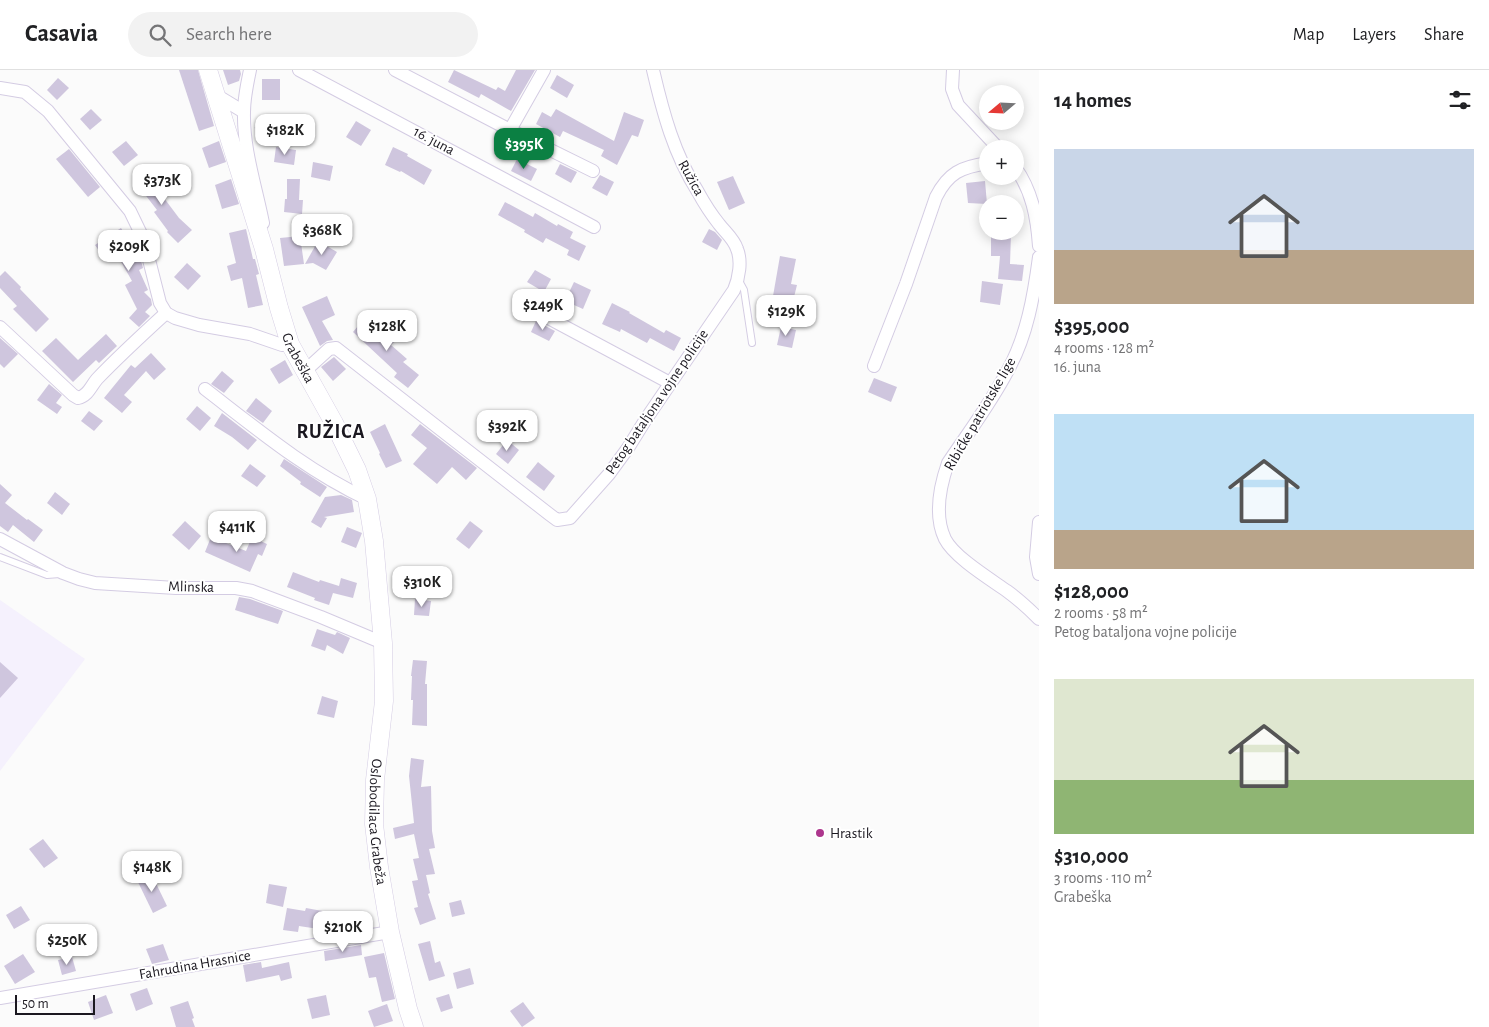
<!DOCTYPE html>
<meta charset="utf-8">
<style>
:root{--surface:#fff;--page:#f2f2f2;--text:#202124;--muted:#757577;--line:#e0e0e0;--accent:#0b8043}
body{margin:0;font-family:"Alegreya Sans",sans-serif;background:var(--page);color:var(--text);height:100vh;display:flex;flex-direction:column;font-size:19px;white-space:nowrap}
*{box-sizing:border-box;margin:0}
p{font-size:16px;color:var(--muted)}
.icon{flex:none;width:28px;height:28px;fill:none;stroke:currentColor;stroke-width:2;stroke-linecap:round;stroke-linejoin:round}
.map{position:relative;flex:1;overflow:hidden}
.panel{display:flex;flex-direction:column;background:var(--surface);width:450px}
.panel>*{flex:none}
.needle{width:32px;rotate:251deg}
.tools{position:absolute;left:979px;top:15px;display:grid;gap:10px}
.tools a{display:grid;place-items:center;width:45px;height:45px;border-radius:50%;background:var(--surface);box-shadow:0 2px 12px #0003;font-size:25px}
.scale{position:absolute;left:15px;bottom:12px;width:80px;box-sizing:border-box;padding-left:5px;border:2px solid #1b1820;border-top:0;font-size:14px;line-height:18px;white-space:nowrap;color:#1b1820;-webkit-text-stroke:4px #fff;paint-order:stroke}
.price{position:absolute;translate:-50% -42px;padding:0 11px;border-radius:10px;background:#fff;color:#222;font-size:16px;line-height:32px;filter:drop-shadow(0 1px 2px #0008)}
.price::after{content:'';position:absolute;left:50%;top:30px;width:15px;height:11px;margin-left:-8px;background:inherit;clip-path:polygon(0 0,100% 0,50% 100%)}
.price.current{background:var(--accent);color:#fff}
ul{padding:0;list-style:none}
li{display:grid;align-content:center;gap:10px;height:265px;padding:0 15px}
li span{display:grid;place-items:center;height:155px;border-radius:0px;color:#555}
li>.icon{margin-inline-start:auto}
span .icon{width:90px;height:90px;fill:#fffc;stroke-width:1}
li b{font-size:21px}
h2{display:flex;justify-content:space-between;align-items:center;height:60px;padding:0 15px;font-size:21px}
header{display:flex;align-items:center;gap:30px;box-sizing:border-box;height:70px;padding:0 25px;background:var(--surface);border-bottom:1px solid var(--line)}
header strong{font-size:24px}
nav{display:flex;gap:28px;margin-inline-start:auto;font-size:18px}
.search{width:350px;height:45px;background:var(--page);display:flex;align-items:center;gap:12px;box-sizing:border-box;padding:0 18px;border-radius:28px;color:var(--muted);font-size:19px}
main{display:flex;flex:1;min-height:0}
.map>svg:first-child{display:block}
.built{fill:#f5f1fd}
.building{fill:#cfc6de}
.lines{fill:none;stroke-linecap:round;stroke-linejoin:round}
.lane-casing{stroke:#d4cce3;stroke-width:8}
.street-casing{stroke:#d4cce3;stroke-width:14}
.secondary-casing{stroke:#d4cce3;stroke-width:19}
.lane{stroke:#fff;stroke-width:6}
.street{stroke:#fff;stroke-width:12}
.secondary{stroke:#fff;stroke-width:18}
.poi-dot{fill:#ad368d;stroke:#fff;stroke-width:2}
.labels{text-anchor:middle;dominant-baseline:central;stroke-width:4;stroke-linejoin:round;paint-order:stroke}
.street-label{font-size:15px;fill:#1b1820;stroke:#fff}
.poi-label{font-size:15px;fill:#1b1820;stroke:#fff;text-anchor:start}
.district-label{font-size:20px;font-weight:bold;letter-spacing:1px;fill:#1b1820;stroke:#fff}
</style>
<header>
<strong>Casavia</strong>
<div class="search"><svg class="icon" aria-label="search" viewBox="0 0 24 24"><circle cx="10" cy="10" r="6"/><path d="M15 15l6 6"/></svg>Search here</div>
<nav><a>Map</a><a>Layers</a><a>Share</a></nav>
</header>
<main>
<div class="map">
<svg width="1039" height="957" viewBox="0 0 1039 957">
<rect width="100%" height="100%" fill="#fbfbfb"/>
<!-- built -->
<polygon class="built" points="0,530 85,589 0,701"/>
<!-- building -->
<g class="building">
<polygon points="179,0 198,0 214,56 199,61"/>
<polygon points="223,0 240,0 241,4 239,11 228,15"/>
<polygon points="454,0 496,20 498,17 505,21 516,0 535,0 511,41 481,24 479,28 448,12"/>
<polygon points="557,5 574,15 567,28 550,18"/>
<polygon points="58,8 69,18 57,30 47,20"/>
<rect x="262" y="9" width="18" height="21"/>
<polygon points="91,39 102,50 90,60 80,49"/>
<polygon points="556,39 614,71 624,42 644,50 638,67 632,65 617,95 601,86 604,80 563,61 560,67 536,54 542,42 551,47"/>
<polygon points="267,44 284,46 283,61 254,58 270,52"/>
<polygon points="356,51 371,60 361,76 346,67"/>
<polygon points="126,71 138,85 124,96 112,82"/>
<polygon points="219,71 226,92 209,98 202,78"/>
<polygon points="276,77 296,80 294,95 274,92"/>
<polygon points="393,77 408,84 407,86 432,100 424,115 401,101 400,102 385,95"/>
<polygon points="69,79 100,117 88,127 56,89"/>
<polygon points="517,89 537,99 531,111 511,101"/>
<polygon points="313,92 333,96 330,111 311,107"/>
<polygon points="560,94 577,102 571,113 555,104"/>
<polygon points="148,98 162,116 158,120 179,148 192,160 178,173 167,162 168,161 154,142 157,140 133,109"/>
<polygon points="600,105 614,112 607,126 592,118"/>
<polygon points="733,106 745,133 729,140 717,112"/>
<polygon points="231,109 239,134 222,139 215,115"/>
<polygon points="287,109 300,109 299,130 303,130 302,144 284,142 285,129 287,129"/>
<polygon points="985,111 987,134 968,133 966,113"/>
<polygon points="505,132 533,147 535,143 557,156 558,154 573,162 570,168 586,176 579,191 567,185 569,180 546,168 543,173 524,162 525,160 498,145"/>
<polygon points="121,158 136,182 138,180 143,198 139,200 148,220 144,222 151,229 152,235 145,242 150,246 139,257 129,248 137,239 125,215 132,211 115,181 104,188 95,175"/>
<polygon points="246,159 253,189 255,189 259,204 256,205 263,235 248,238 242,208 231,211 227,196 236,193 229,163"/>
<polygon points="709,159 715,162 722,170 717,180 702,172"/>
<polygon points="991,164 1011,164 1010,194 1024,195 1022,211 998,209 1000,186 991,186"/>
<polygon points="300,166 304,194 284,196 280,168"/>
<polygon points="318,171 337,182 326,200 313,193 305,194"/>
<polygon points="780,186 796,189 791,214 797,215 794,227 787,226 783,244 767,241 769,225 773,226"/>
<polygon points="187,193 201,206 188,220 174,207"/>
<polygon points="535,200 551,209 544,222 527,212"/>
<polygon points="5,201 21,217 20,219 49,249 36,262 13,239 17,236 0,218 0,206"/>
<polygon points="982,211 1003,214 1000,235 980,232"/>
<polygon points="574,212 591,220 583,239 565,231"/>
<polygon points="327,226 335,245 322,251 333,270 327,271 320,276 302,237"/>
<polygon points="612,233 630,242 629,243 664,263 666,260 681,268 674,281 650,268 647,273 621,259 620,262 602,254"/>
<polygon points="363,250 375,261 378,257 395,271 391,275 407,289 403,292 419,305 408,318 394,307 397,303 353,262"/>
<polygon points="536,251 555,261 549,271 531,262"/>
<polygon points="781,257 796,260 792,278 777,275"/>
<polygon points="106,264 117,276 99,293 96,290 73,312 42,281 56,268 78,290"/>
<polygon points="0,268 18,284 4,298 0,294"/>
<polygon points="151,283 166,299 154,310 146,301 124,325 132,332 122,343 104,328 131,295 135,298"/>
<polygon points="334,287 346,299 333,311 321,297"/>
<polygon points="285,290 293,305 279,314 270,299"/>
<polygon points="222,301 234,311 224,323 211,314"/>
<polygon points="874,308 897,317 891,332 868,322"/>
<polygon points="49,314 62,325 56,333 62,337 57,344 37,330"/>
<polygon points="256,328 272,341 263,353 246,341"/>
<polygon points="197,336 211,348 200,361 186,349"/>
<polygon points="89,341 103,351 94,361 81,351"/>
<polygon points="222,343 257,370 248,380 232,367 214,356"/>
<polygon points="495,343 510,355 502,367 486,355"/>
<polygon points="385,354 402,391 386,398 379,384 380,383 370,362"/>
<polygon points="420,354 477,398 466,410 452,397 437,414 413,394 427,378 411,365"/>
<polygon points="507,370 519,380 508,394 496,384"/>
<polygon points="284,389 327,417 320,427 300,414 301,412 280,396"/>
<polygon points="538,392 555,406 544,421 526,407"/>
<polygon points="250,394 266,406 257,417 241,406"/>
<polygon points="0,414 12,425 5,433 27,450 28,449 43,460 34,472 13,455 8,462 0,456"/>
<polygon points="55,422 70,434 62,445 47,433"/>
<polygon points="341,425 352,430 354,442 324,447 327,448 321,458 311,452 325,427"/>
<polygon points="185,451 201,466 189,480 172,465"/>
<polygon points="470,451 483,461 469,479 456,469"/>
<polygon points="347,457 362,463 356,478 341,472"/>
<polygon points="211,467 246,481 252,467 267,474 262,486 258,484 250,502 205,482"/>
<polygon points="293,502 319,512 320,510 339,516 341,508 357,513 353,528 333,523 329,535 314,530 315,528 287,517"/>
<polygon points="239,527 250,529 283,541 278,554 235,540"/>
<polygon points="415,529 431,531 429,546 414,545"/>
<polygon points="317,559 335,565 337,562 350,568 343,584 327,575 325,581 311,576"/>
<polygon points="413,590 427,591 425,614 427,614 427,656 412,655 413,630 411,630 412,606 411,606"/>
<polygon points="0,592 18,608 0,628"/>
<polygon points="322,626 338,631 334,648 317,644"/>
<polygon points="411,688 424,690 421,717 431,716 432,761 435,778 429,779 435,804 426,805 430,823 428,824 436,849 420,855 414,838 418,837 412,811 418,810 413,789 419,788 414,764 395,769 393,758 414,753 409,706"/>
<polygon points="43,769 58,788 44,798 29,779"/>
<polygon points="151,803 167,836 153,843 137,810"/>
<polygon points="269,814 287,817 283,837 266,833"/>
<polygon points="461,830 465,844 452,847 449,833"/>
<polygon points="21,836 30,850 14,859 6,845"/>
<polygon points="287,838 305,841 306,838 328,842 325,860 299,856 298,862 283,860"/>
<polygon points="430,871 435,893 440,891 445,906 429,911 418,874"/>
<polygon points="163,874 169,890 152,894 146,879"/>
<polygon points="361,875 362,885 325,891 324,881"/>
<polygon points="384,883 395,929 382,932 376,907 369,908 364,887"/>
<polygon points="23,884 35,902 15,914 4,896"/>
<polygon points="72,887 76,901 62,905 58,890"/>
<polygon points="261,892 262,898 289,892 292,908 281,911 279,905 246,912 243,895"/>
<polygon points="470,898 474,914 457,919 453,903"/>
<polygon points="147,918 153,934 136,941 130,924"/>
<polygon points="449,924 453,938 441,942 436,928"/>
<polygon points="106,925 113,943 94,950 88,932"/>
<polygon points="326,925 330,945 312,949 307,929"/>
<polygon points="188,931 194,948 192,949 195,957 176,957 170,937"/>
<polygon points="523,932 535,948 522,957 510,941"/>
<polygon points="387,934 393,951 374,957 368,941"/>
</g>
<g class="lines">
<defs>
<g id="lane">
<polyline points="738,209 744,220 752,273"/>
<polyline points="0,487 47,505 60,504"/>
</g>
<g id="street">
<path d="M250,0C247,14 244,28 244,42C243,79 256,117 263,153"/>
<polyline points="299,0 594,157"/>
<polyline points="395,0 510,60 593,101"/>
<polyline points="953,0 952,19 958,35 999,79"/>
<polyline points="0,18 25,22 48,41 130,141 144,170 160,233 166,243 175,248 199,255 250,264 282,275 290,274"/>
<polyline points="216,25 244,42"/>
<polyline points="510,60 544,0"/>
<path d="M1015,97C1032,121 1037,147 1039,176"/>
<path d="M1039,187C1034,225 1027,266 1008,300C991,333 968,363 948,393C940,416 934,446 945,469C954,487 990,509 1007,521C1018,529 1029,539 1039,549"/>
<polyline points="528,237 670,313"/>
<path d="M0,257L73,325L78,328C88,326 91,316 97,309C119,286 143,264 166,243"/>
<path d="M874,296L906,214L936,127C948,103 961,97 988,93"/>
<path d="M306,300L329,279L336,278L549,444L557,450L570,448L609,404L628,378L646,349L734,220C739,208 742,191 737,179C734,169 725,162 719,154C711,144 704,133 698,122C674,84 663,43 653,0"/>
<path d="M205,319C257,359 307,401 367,429"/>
<polyline points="1039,452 1036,487 1039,504"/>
<polyline points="0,469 63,503 79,509 95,513 176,518 236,518 252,521 321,547 383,573"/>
<polyline points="0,928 390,862"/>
</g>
<g id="secondary">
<path id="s1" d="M208,0L264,179L279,238L290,274L334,353L357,400L367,429L374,471L383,573L384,631L375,710L374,754L379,797L390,862L408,939L414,957"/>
</g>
</defs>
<!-- lane casing -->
<use href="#lane" class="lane-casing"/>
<!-- street casing -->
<use href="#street" class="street-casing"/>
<!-- secondary casing -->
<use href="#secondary" class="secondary-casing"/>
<!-- lane -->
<use href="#lane" class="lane"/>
<!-- street -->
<use href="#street" class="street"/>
<!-- secondary -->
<use href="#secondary" class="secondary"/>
</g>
<!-- markers -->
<circle class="poi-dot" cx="820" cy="763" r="5"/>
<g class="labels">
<!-- street labels -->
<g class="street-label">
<text transform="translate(434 71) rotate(28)">16. juna</text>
<text transform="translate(691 108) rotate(61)">Ružica</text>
<text stroke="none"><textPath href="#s1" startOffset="302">Grabeška</textPath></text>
<text transform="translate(657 332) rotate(-56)">Petog bataljona vojne policije</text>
<text transform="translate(980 344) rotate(-60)">Ribićke patriotske lige</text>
<text transform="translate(191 517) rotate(1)">Mlinska</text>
<text stroke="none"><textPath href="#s1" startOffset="784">Oslobodilaca Grabeža</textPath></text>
<text transform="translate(195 895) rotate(-10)">Fahrudina Hrasnice</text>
</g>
<!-- poi labels -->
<g class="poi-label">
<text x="830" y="763">Hrastik</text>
</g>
<!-- district labels -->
<g class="district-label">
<text x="331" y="362">RUŽICA</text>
</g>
</g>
</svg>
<div class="tools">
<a><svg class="needle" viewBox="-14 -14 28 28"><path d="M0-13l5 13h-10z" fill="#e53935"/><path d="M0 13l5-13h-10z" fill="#757577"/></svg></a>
<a>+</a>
<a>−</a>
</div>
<div class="scale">50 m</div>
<b class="price" style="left:285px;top:86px">$182K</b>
<b class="price current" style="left:524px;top:100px">$395K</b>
<b class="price" style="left:162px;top:136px">$373K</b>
<b class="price" style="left:322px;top:186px">$368K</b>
<b class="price" style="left:129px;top:202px">$209K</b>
<b class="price" style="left:543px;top:261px">$249K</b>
<b class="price" style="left:786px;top:267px">$129K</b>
<b class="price" style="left:387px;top:282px">$128K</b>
<b class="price" style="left:507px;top:382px">$392K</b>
<b class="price" style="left:237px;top:483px">$411K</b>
<b class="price" style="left:422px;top:538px">$310K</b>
<b class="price" style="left:152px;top:823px">$148K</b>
<b class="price" style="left:343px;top:883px">$210K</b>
<b class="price" style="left:67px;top:896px">$250K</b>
</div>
<section class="panel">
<h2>14 homes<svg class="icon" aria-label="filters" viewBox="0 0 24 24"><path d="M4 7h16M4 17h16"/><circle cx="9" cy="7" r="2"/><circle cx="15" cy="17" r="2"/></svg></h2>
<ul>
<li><span style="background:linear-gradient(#c9d6e8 65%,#b9a48a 0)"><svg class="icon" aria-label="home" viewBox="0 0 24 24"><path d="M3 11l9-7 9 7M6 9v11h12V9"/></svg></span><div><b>$395,000</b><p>4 rooms · 128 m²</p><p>16. juna</p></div></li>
<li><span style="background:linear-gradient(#bfe0f5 75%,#b9a48a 0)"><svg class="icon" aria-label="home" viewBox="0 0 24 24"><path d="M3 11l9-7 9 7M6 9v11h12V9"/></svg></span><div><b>$128,000</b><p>2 rooms · 58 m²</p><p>Petog bataljona vojne policije</p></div></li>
<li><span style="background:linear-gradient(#dfe7d0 65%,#8fb573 0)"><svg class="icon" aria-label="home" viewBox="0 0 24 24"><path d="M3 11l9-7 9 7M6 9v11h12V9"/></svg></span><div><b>$310,000</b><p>3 rooms · 110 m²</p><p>Grabeška</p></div></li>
</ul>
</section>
</main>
